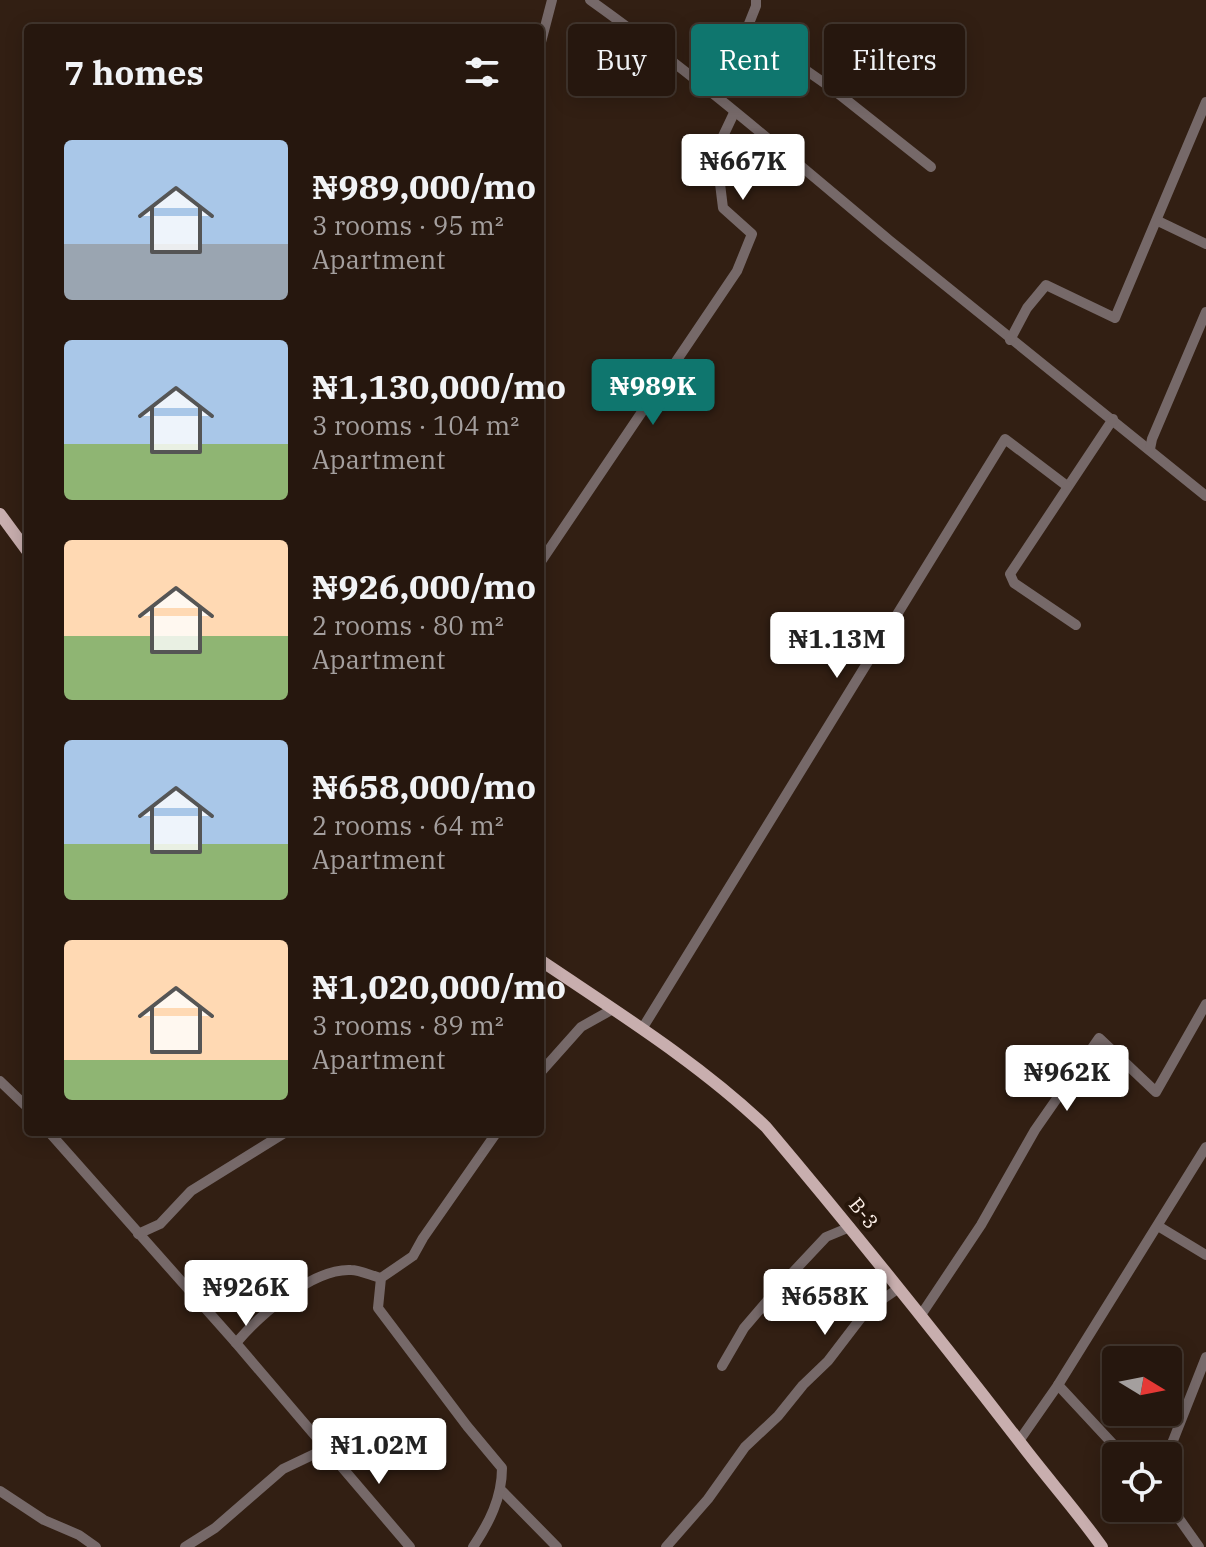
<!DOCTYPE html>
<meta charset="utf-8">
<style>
:root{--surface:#26170e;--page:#32241c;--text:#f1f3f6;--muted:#a49f9e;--line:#42362e;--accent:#0f766e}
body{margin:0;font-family:"IBM Plex Serif",serif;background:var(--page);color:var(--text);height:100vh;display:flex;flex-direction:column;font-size:30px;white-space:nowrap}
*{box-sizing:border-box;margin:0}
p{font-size:26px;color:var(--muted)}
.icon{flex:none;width:44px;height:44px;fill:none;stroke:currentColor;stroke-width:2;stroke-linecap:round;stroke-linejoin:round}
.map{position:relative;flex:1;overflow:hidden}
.details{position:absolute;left:24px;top:24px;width:520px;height:1112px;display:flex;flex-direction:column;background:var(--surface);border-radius:8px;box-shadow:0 4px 20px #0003,0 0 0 2px var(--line)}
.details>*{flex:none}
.guide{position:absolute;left:568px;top:24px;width:518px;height:72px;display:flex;gap:16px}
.needle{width:52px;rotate:100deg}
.fabs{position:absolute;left:1102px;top:1346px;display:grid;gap:16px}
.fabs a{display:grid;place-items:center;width:80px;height:80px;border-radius:8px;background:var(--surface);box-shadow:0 4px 20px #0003,0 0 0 2px var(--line);font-size:40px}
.price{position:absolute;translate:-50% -68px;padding:0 18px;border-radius:8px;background:#fff;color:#222;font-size:26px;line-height:52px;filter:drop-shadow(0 2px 4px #0008)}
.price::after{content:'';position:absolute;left:50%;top:48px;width:24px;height:18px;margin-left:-12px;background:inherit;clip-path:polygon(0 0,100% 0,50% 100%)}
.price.on{background:var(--accent);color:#fff}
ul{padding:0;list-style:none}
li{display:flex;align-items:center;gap:24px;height:200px;padding:0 40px}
li span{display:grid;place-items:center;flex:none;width:224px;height:160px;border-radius:8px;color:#555}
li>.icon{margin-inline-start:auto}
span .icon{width:96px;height:96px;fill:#fffc;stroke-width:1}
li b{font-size:34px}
h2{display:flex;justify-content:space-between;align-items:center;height:96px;padding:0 40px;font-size:34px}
.pill{padding:0 28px;border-radius:8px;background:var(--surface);box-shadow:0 4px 20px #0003,0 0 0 2px var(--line);font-size:28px;line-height:72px}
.pill.on{background:var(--accent);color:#fff}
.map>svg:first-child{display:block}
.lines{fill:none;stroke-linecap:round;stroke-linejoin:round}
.minor{stroke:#766969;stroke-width:10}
.major{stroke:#c8aeae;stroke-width:12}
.labels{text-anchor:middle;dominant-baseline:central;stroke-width:8;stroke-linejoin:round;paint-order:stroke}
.street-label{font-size:20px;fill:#fcefe7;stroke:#27160a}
</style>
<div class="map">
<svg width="1206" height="1547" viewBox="0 0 1206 1547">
<rect width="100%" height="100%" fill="#321f13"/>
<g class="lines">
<!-- minor -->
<g class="minor">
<path d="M590,0C694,74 791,158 889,240C994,326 1100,411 1206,496"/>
<polyline points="747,29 830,87 931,167"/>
<polyline points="540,46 552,0"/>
<polyline points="709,93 738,51 756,6 756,0"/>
<polyline points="1158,221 1206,244"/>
<polyline points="1010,340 1027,308 1046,285 1115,318 1206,102"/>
<polyline points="1150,449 1152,439 1206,312"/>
<polyline points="540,563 737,271 752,234 723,208 716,151 734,113"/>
<polyline points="1076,625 1014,583 1010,574 1113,419"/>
<polyline points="642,1029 1005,439 1067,486"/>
<polyline points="540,1073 581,1027 613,1009"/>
<polyline points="0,1081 28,1108"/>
<polyline points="49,1132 236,1343 410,1547"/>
<polyline points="1158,1226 1206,1255"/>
<polyline points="138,1234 160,1224 191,1191 286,1132"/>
<polyline points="921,1315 981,1225 1035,1130 1099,1038 1156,1092 1206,1004"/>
<path d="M236,1343C259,1316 312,1268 351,1270C360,1270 372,1276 381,1278"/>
<polyline points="722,1366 744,1328 780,1286 826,1237 850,1227"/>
<polyline points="1058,1385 1124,1456"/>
<polyline points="1019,1441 1058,1385 1206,1147"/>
<polyline points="1167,1456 1206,1357"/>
<polyline points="0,1491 44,1520 79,1535 96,1547"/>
<polyline points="502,1491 557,1547"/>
<polyline points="1168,1503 1199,1547"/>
<polyline points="185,1547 215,1528 283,1469 325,1449"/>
<path d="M473,1547C489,1523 502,1498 502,1468L467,1426L378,1308L381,1278L413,1256L423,1238L497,1132"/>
<polyline points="666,1547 708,1499 745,1447 778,1416 803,1385 828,1361 867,1310 899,1288"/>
</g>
<!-- major -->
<g class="major">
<polyline points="0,514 28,552"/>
<path d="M540,960C617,1012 699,1063 766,1127C853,1230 937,1335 1019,1441C1046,1477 1076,1510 1102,1547"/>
</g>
</g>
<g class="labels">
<!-- street labels -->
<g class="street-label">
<text transform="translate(864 1213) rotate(51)">B-3</text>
</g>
</g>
</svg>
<div class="fabs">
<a><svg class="needle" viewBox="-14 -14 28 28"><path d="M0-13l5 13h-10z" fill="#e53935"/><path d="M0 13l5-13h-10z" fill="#a49f9e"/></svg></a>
<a><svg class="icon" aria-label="locate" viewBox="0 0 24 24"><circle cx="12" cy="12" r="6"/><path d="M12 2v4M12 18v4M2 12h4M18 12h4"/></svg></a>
</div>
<b class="price" style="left:743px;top:202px">₦667K</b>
<b class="price on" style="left:653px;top:427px">₦989K</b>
<b class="price" style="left:837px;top:680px">₦1.13M</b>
<b class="price" style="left:1067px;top:1113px">₦962K</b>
<b class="price" style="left:246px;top:1328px">₦926K</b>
<b class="price" style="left:825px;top:1337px">₦658K</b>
<b class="price" style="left:379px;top:1486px">₦1.02M</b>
<div class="guide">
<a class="pill">Buy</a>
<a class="pill on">Rent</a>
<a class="pill">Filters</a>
</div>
<section class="details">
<h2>7 homes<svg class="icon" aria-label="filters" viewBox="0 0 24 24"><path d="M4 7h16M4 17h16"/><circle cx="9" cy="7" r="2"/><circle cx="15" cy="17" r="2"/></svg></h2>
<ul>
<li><span style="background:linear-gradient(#a9c7e8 65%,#9aa5b1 0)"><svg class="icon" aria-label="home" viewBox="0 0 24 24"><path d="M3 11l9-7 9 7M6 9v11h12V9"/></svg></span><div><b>₦989,000/mo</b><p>3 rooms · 95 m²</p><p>Apartment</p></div></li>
<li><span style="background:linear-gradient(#a9c7e8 65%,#8fb573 0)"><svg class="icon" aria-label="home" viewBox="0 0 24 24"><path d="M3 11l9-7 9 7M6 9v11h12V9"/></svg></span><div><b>₦1,130,000/mo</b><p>3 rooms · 104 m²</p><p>Apartment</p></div></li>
<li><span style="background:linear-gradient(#ffd9b3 60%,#8fb573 0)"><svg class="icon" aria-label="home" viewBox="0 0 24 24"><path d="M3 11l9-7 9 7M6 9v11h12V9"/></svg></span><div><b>₦926,000/mo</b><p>2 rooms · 80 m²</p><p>Apartment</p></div></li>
<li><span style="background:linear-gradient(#a9c7e8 65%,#8fb573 0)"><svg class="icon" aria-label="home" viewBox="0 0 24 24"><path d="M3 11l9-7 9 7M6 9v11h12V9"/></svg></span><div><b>₦658,000/mo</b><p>2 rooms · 64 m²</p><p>Apartment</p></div></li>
<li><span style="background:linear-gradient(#ffd9b3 75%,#8fb573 0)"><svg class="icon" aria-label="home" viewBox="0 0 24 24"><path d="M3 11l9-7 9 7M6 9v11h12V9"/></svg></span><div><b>₦1,020,000/mo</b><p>3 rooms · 89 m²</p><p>Apartment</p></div></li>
</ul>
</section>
</div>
